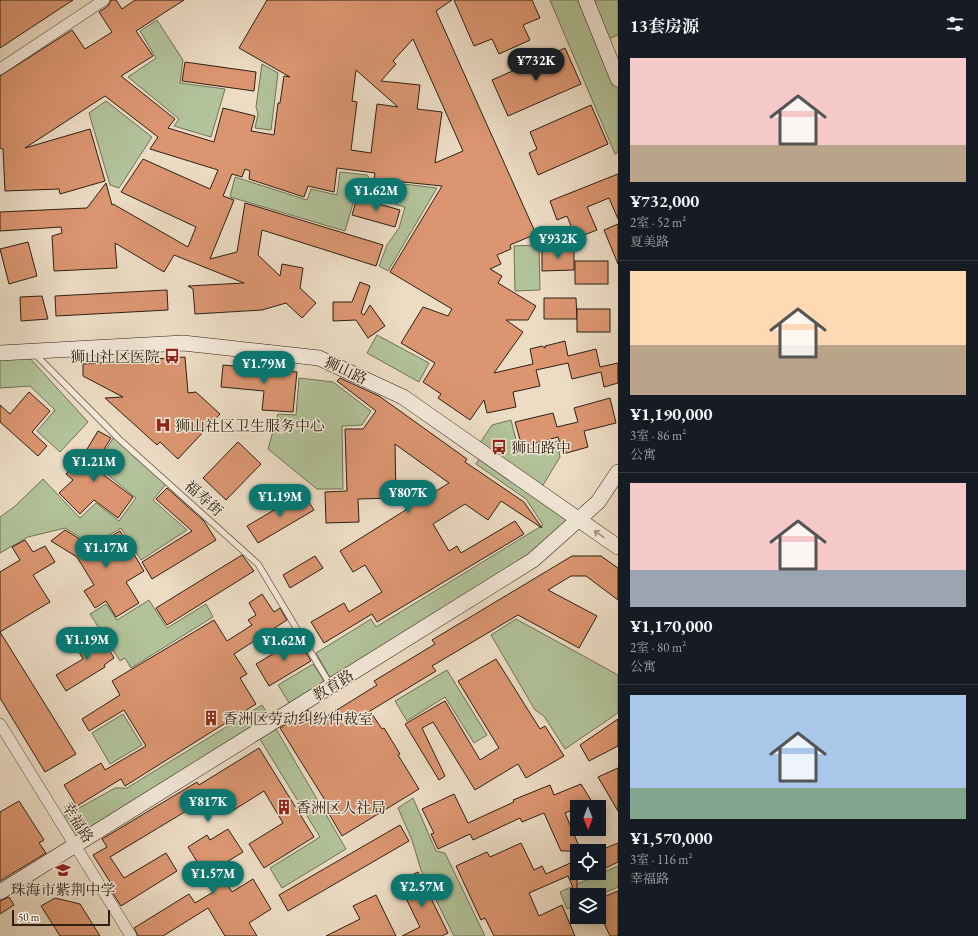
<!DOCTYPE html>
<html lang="zh">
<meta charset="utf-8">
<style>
:root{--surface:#171b24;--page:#242831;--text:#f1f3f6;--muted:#9ea1a6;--line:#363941;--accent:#0f766e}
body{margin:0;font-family:"EB Garamond","Noto Serif SC",serif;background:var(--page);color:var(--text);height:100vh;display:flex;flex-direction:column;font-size:15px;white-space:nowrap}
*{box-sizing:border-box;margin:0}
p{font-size:13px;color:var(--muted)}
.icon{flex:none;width:22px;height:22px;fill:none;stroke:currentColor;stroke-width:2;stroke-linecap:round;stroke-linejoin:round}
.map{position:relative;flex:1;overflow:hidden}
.panel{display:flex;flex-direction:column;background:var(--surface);width:360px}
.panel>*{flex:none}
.needle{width:26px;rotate:179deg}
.controls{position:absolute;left:570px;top:800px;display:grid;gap:8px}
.controls a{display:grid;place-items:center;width:36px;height:36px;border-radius:0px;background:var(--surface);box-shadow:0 2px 10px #0003;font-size:20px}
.scale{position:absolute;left:12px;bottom:10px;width:98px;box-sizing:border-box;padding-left:4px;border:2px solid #2d2012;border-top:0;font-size:11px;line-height:14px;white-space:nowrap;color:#2d2012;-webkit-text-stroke:3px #f3e8d9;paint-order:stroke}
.price{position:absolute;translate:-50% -34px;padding:0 9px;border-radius:14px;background:var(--accent);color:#fff;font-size:13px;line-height:26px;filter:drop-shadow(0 1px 2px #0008)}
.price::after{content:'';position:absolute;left:50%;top:24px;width:12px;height:9px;margin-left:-6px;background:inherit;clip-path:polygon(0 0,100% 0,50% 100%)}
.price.selected{background:#222;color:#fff}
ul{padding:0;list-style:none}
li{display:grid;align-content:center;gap:8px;height:212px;padding:0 12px}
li+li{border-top:1px solid var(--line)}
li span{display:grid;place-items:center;height:124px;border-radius:0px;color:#555}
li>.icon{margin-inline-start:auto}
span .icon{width:72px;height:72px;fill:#fffc;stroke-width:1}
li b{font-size:17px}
h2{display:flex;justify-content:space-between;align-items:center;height:48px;padding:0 12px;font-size:17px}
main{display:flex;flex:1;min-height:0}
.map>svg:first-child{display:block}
.green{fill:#b2c299;stroke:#707156}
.building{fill:#db9671;stroke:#2d2012;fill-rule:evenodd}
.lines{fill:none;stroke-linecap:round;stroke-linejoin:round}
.lane-casing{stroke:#5d4f3e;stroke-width:7}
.street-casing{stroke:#5d4f3e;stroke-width:12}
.secondary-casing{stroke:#2d2012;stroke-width:16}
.lane{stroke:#f3e8d9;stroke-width:5.5}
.street{stroke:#f3e8d9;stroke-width:11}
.secondary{stroke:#f3e8d9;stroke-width:15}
.oneway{stroke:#9a8e7f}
.labels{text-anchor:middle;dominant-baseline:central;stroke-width:3;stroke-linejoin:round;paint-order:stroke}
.poi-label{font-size:15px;fill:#2d2012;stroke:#f3e8d9;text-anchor:start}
.street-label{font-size:15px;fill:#2d2012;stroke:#f3e8d9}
</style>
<main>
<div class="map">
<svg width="618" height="936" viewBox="0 0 618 936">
<rect width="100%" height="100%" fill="#ecdcc4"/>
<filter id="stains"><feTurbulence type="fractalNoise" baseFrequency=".005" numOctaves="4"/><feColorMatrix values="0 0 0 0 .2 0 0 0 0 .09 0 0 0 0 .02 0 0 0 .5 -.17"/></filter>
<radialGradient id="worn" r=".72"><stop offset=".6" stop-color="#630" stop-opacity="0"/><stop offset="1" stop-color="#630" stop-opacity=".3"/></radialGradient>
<!-- green -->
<g class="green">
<polygon points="550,0 581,0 618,88 618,153 615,154"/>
<polygon points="590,0 618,0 618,35 606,40"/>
<polygon points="157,20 183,60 180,83 225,89 211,137 174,126 179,119 128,77 156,58 140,31"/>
<polygon points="262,64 278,73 271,130 255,128 258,114 256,107"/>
<polygon points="106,101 152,137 119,188 110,185 89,113"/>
<polygon points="340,172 367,175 370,180 437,188 388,271 379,266 387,245 399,228 405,207 356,193 345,231 230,197 235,177 307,200 311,189 337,195"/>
<polygon points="539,245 540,290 515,291 514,246"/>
<polygon points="377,335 429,363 419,382 367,353"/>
<polygon points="27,355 88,422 60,452 37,431 55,410 30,386 0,388 0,357"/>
<polygon points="299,378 333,382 371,411 362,425 342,426 343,489 317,489 268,449 278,414 296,415"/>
<polygon points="511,420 519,452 557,441 560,457 540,490 478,446 492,425"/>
<polygon points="114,437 166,484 153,500 187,530 141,560 121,528 93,545 65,528 28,537 0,553 0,517 14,507 43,479 80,518 96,503 119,521 136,498 96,465"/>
<polygon points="481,456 575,521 532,557 332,681 316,653 371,619 376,627 543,525 526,499 476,464"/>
<polygon points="149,600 167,628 206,604 213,617 131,668 125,658 120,661 90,614 106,604 117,620"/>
<polygon points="516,619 618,675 618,713 565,749 544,716 535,710 491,635"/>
<polygon points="313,664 326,684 291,706 278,685"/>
<polygon points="447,670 487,735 474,743 445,697 407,721 395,701"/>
<polygon points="262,705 271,719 77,839 63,817 115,788 127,788"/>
<polygon points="123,714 142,745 110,764 92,733"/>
<polygon points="275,727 346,849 282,888 270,868 320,837 258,736"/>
<polygon points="413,798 436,851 445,853 485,936 454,936 421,870 412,840 398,808"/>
<polygon points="618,866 618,887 599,895 577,895 577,905 567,909 560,892"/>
</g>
<!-- building -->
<g class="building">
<polygon points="0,0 73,0 0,48"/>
<path d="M111,0H116L122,9L135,0H184L136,31L153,56L121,76L175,119L168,128L214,142L223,108L255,116L251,131L274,135L278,103H280L284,76L290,77L239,48L267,0H452L436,11L536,234L510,245L511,249L497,255L501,264L490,269L502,276L498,283L536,306L528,320H506L523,332L494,373L533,364L530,349L542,346L545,348V346L565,341L568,356L596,349L600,367L618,363V383L604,387L601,372L572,379L568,363L536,370L540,386L513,392L516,407L487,413L484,400L470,420L438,398L441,394L423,382L435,363L401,343L423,307L448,316L452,309L390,272L442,186L374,179L375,173L337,168L334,192L308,186L304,197L249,179L250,171L245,169L242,177L232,174L223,196L234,200L210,259L237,252L245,203L383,245L376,266L262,230L258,255L280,276L282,264L303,268L300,288L316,303L302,318L286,303L262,310L195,314L193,289L188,286L244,283L174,255L164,272L115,243L117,268L54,271L52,236L62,233L61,227L0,231V212L87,208L106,183L112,205L113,204L188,247L196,227L121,192L143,159L210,189L218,170L150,149L158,137L105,96L25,148L90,129L105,181L60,194L59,189L5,191L3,149L0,148V76L72,30L85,49L112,32L99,12L108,6ZM413,39L463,151L435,163L442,112L417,109L420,85L381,81L396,64L393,61ZM356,70L398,107L377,104L371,153L351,150L357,102L352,101Z"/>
<polygon points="454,0 532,0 540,18 523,25 530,40 499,54 492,39 474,46"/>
<polygon points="565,48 581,84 508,116 492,80"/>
<polygon points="185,62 256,72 254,91 182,81"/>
<polygon points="591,105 608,144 538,175 529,153 537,149 530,132"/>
<polygon points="618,174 618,219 609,198 587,207 597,230 576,238 567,216 557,220 550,201"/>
<polygon points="357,198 400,210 395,227 352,215"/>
<polygon points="618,224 618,264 604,230"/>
<polygon points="28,242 37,276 9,284 0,249"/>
<polygon points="542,249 574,249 574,270 542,271"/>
<rect x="575" y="261" width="33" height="23"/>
<polygon points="360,282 370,286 361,313 364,315 370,305 385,326 368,338 356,320 333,321 333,302 352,302"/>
<polygon points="167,290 168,310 56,316 55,296"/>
<polygon points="42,296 48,319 21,321 20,297"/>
<polygon points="544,298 576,298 577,319 544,319"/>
<rect x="577" y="309" width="33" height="23"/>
<polygon points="185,357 188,393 196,392 220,414 178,459 160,442 157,445 105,398 123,397 83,376 83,364"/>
<polygon points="223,365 297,372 293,412 262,410 264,391 221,387"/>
<polygon points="340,378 379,396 467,459 465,462 524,502 542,528 501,501 488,520 465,504 433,524 449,551 457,546 461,553 515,521 524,534 377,622 372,614 324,643 311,622 344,603 349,612 382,592 365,565 353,572 340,551 449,483 395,444 396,498 358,499 359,522 326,523 325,492 347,491 345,429 363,429 376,411 337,381"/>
<polygon points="29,392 50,411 32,432 47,446 38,456 0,422 0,405 10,414"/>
<polygon points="610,398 616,423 584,431 588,447 563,454 558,437 522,447 515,422 553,413 557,427 578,422 574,408"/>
<polygon points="98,431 111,438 93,467 133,497 118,518 94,500 80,514 59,493 73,480 66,474 81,459"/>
<polygon points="238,442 261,464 226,500 203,478"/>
<polygon points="167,488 204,521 216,540 152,579 142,562 192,531 156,499"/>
<polygon points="303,493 314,510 258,543 247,526"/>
<polygon points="65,530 93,547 120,531 144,571 126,582 139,603 116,617 106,601 95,608 84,591 94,585 77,557 51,541"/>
<polygon points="25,540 33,552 45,546 55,562 33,575 50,602 0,632 0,572 20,560 12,547"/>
<polygon points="242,555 254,571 167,625 156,608"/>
<polygon points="315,556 323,568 290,588 283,575"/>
<polygon points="572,556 601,556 618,568 618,600 586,576 571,576 548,590 597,616 579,648 518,615 432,666 436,671 370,711 382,729 384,728 400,754 398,755 419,789 342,836 325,807 328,805 280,728 308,710 316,723 377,685 374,681 435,644 432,640"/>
<polygon points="262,594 274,612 280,608 287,620 234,654 247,674 240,678 256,704 125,786 121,779 77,806 64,785 101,763 105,770 146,746 124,710 89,731 82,719 120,695 112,681 214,620 227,641 252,625 248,620 256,615 249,603"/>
<polygon points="98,631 114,658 104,665 105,667 66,691 56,675 83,659 75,645"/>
<polygon points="0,632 76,754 45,772 0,698"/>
<polygon points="298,639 311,661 269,686 256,664"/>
<polygon points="496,659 540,729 545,726 564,756 526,778 518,764 475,790 433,722 422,728 445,776 439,780 405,724 445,701 480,760 499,748 458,681"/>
<polygon points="618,719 618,746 589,761 580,745"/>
<polygon points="259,748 314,837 264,868 249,844 283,823 264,791 229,813 216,793 110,857 124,878 166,853 177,871 121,906 109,887 112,885 93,855 107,847 102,839 197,782 199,785"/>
<polygon points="618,768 618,811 598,777"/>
<polygon points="581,784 592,802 565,813 581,851 561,851 544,813 522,822 520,818 473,840 470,834 438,849 431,834 434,833 422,809 454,794 468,823 514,802 513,800 550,785 554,795"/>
<polygon points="19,801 44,840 39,843 46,853 0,881 0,812"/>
<polygon points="400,825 409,841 288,911 279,895"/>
<polygon points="228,829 243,852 217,868 232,892 253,879 271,909 249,923 257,936 225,936 208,908 163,936 138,936 134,928 189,894 195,903 215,891 188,847 207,835 210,840"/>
<polygon points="521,843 534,870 542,866 546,874 577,860 577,897 568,876 529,893 539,916 562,905 575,936 494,936 485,918 481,920 456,866 487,852 490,857"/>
<polygon points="618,843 618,862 599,871 599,851"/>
<polygon points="418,872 448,933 442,936 402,936 420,927 398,882"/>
<polygon points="618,891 618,936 610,936 603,921 599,923 599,899"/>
<polygon points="376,895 396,936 326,936 360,919 353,906"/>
<polygon points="9,897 14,905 0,914 0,901"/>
<polygon points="55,898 80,904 100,936 60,936 41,906"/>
</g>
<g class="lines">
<defs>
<polyline id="lane" points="34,353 119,439 258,564 331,686"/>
<g id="street">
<polyline points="0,69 104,0"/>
<polyline points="0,724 131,936"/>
</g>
<g id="secondary">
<polyline points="586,0 618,79"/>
<polyline points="0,353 183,343 319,358 403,397 618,547"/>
<polyline points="0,892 533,560 598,502 618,472"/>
</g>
</defs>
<!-- lane casing -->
<use href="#lane" class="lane-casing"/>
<!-- street casing -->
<use href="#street" class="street-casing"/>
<!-- secondary casing -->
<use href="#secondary" class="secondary-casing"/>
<!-- lane -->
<use href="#lane" class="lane"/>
<!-- street -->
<use href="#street" class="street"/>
<!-- secondary -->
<use href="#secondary" class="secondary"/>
</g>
<!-- one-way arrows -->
<defs><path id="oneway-shaft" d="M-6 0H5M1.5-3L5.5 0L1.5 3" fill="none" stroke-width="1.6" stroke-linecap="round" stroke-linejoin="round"/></defs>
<use class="oneway" href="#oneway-shaft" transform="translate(599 534) rotate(-146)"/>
<!-- icons -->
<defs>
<symbol id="bus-bare" viewBox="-9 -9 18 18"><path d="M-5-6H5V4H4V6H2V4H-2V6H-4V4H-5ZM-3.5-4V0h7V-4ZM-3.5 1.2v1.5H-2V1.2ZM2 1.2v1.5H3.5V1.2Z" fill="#8f2418" stroke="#f3e8d9" stroke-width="2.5" paint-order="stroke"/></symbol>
<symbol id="hospital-bare" viewBox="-9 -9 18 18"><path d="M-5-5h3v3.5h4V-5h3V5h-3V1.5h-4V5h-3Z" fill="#8f2418" stroke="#f3e8d9" stroke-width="2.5" paint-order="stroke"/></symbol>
<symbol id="building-bare" viewBox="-9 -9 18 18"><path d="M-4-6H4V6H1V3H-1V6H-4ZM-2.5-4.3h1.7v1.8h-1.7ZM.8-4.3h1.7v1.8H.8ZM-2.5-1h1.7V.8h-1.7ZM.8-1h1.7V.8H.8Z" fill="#8f2418" stroke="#f3e8d9" stroke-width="2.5" paint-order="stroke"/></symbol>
<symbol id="school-bare" viewBox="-9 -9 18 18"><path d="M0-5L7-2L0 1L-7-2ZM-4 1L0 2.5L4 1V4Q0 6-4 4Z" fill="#8f2418" stroke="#f3e8d9" stroke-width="2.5" paint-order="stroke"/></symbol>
</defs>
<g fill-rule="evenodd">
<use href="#bus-bare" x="161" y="345" width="22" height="22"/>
<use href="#hospital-bare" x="152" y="414" width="22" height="22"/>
<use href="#bus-bare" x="488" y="436" width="22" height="22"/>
<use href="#building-bare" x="200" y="707" width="22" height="22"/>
<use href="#building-bare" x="273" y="796" width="22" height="22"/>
<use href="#school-bare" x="52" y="859" width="22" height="22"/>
</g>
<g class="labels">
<!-- poi labels -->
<g class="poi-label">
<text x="160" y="356" text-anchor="end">狮山社区医院</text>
<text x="175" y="425">狮山社区卫生服务中心</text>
<text x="511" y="447">狮山路中</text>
<text x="223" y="718">香洲区劳动纠纷仲裁室</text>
<text x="296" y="807">香洲区人社局</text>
<text x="63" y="889" text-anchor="middle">珠海市紫荆中学</text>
</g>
<!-- street labels -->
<g class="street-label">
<text transform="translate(346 370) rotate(25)">狮山路</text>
<text transform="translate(204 498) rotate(42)">福寿街</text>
<text transform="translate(333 685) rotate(-32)">教育路</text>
<text transform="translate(78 822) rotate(58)">幸福路</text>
</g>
</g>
<rect width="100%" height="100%" filter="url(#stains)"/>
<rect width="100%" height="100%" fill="url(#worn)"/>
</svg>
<div class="controls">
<a><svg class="needle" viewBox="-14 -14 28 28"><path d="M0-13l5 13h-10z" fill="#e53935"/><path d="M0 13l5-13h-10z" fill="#9ea1a6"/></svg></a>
<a><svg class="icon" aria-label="locate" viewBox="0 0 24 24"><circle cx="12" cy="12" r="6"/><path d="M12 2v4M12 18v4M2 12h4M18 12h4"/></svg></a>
<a><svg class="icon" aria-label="layers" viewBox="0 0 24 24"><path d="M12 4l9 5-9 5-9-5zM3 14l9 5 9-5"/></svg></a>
</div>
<div class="scale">50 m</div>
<b class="price selected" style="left:536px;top:82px">¥732K</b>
<b class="price" style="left:376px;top:212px">¥1.62M</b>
<b class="price" style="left:558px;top:260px">¥932K</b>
<b class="price" style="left:264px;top:385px">¥1.79M</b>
<b class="price" style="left:94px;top:483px">¥1.21M</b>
<b class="price" style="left:408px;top:514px">¥807K</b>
<b class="price" style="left:280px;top:518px">¥1.19M</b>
<b class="price" style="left:106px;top:569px">¥1.17M</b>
<b class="price" style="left:87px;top:661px">¥1.19M</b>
<b class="price" style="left:284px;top:662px">¥1.62M</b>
<b class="price" style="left:208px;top:823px">¥817K</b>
<b class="price" style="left:213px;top:895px">¥1.57M</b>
<b class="price" style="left:422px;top:908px">¥2.57M</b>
</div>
<section class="panel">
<h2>13套房源<svg class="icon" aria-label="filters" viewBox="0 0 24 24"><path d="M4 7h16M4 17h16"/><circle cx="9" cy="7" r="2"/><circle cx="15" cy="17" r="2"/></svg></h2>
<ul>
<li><span style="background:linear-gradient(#f6c9c9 70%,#b9a48a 0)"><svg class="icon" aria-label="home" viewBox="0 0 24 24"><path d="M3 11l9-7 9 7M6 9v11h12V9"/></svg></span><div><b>¥732,000</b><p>2室 · 52 m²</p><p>夏美路</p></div></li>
<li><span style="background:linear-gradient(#ffd9b3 60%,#b9a48a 0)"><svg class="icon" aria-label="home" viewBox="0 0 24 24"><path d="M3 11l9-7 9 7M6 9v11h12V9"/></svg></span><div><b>¥1,190,000</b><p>3室 · 86 m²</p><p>公寓</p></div></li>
<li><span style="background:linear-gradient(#f6c9c9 70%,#9aa5b1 0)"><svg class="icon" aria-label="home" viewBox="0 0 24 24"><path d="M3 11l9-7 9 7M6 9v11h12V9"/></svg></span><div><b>¥1,170,000</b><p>2室 · 80 m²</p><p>公寓</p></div></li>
<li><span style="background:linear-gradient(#a9c7e8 75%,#7fa58c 0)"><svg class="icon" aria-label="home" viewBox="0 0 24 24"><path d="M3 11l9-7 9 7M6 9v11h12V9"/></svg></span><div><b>¥1,570,000</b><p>3室 · 116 m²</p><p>幸福路</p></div></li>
</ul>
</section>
</main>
